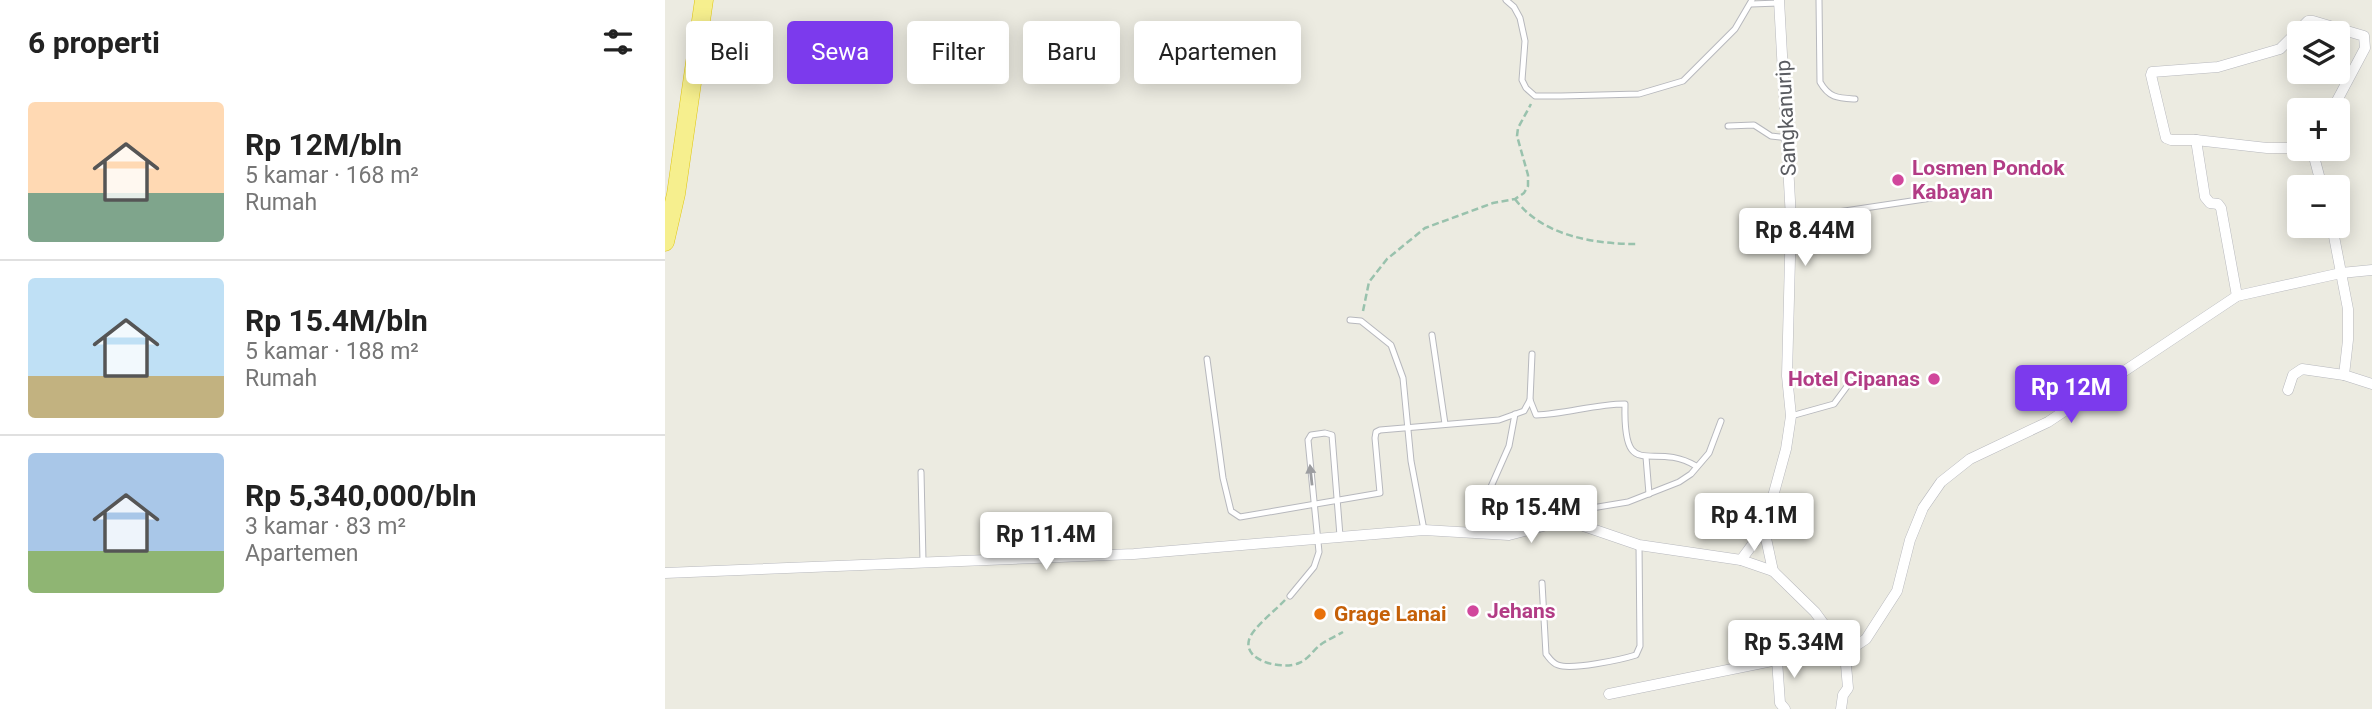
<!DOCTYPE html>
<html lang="id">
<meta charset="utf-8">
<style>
:root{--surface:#fff;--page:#f2f2f2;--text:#222;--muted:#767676;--line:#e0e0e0;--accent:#7c3aed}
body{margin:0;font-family:Roboto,sans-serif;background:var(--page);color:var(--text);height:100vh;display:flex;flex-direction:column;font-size:26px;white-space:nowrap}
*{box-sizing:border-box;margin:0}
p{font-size:23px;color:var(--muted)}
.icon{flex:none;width:38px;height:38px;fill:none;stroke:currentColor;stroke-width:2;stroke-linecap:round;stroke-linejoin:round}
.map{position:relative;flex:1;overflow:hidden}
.drawer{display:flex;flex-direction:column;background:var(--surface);width:665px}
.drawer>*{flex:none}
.hud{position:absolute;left:21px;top:21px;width:665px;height:63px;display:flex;gap:14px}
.fabs{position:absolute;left:1622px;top:21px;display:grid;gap:14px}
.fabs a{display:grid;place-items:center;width:63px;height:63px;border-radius:7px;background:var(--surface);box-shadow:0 4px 18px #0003;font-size:35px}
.price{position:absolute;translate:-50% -60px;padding:0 16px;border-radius:7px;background:#fff;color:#222;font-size:23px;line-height:46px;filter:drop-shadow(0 2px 4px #0008)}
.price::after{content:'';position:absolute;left:50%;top:42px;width:21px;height:16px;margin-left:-10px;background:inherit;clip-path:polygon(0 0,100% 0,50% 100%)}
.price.current{background:var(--accent);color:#fff}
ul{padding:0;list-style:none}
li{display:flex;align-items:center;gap:21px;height:175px;padding:0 28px}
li+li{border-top:2px solid var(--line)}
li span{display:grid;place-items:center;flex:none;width:196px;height:140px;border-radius:7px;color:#555}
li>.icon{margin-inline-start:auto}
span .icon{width:84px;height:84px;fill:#fffc;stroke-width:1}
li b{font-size:30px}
h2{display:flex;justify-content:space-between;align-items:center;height:84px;padding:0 28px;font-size:30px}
.pill{padding:0 24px;border-radius:7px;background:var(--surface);box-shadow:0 4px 18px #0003;font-size:24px;line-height:63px}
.pill.current{background:var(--accent);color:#fff}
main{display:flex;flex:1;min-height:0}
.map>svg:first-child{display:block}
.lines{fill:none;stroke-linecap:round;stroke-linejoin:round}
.lane-casing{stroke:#b7b8bd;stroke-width:7}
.street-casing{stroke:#b7b8bd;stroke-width:11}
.highway-casing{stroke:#dfc50e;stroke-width:19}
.path{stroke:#99c2ad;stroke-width:2.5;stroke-dasharray:7 3.5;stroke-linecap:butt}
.lane{stroke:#fff;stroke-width:5}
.street{stroke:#fff;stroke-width:10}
.highway{stroke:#f6ef8e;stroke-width:18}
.oneway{fill:#9c9da0}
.hotel-dot{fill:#d1479c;stroke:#fff;stroke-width:2.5}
.food-dot{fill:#e8710a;stroke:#fff;stroke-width:2.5}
.labels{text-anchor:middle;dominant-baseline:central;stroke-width:5;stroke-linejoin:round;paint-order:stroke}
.street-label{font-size:21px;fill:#5a5c61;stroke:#fff}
.hotel-label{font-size:21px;font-weight:bold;fill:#b23c85;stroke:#fff;text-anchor:start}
.food-label{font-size:21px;font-weight:bold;fill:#c56008;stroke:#fff;text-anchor:start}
</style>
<main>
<section class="drawer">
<h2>6 properti<svg class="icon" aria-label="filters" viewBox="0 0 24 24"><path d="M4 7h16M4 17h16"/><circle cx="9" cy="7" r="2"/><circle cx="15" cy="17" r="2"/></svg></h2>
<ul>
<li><span style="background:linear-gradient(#ffd9b3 65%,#7fa58c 0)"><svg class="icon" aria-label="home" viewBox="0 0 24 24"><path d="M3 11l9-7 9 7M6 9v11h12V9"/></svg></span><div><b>Rp 12M/bln</b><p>5 kamar · 168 m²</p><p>Rumah</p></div></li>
<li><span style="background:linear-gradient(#bfe0f5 70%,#c2b280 0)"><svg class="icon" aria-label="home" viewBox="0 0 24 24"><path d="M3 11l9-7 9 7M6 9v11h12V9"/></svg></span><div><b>Rp 15.4M/bln</b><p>5 kamar · 188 m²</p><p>Rumah</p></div></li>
<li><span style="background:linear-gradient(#a9c7e8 70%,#8fb573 0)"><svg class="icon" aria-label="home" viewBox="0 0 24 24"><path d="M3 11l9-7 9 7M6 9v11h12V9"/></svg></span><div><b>Rp 5,340,000/bln</b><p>3 kamar · 83 m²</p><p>Apartemen</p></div></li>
</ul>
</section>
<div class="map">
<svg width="1707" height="709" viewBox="0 0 1707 709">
<rect width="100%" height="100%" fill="#ecebe1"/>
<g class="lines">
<defs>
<g id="lane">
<polyline points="841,0 849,7 855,18 860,41 857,80 861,88 870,96 896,96 974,94 1018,81 1070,29 1087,0"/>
<path d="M1154,0L1155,82C1164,98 1173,98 1190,99"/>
<polyline points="1086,4 1114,3"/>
<polyline points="1063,126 1089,125 1106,136 1123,138"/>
<polyline points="1126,219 1280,196"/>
<polyline points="685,320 696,321 726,345 738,378 746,461 759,530"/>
<polyline points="767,335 780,424"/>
<path d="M867,354L865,400L871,415C901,414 930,404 960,404C958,486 986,439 1031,466"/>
<polyline points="542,359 558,478 566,511 575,517 715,493 710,438 711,432 715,430 834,420 859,411 865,400"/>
<polyline points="1126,416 1169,404 1186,381"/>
<polyline points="981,457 984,494"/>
<polyline points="256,472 258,561"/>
<polyline points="902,519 921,509 963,502 1014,482 1026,474 1044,453 1056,421"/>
<polyline points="806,532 844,446 850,414"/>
<path d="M877,583L881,654C885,659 887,663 893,665C907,670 955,660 971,655L975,646L974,545"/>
<polyline points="625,596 649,567 654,552 643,440 646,435 660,433 667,435 675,536"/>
</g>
<g id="street">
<polyline points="1531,140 1602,148 1634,148"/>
<polyline points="1647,149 1657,187"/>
<polyline points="1667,226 1683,309 1683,340 1679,375 1707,384"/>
<polyline points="1572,296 1556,208 1553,204 1545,203 1540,197 1531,140 1506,140 1501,138 1486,75 1487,72 1553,67 1615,49 1643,21 1648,21 1699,36 1700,48 1667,110"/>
<polyline points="1623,390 1628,375 1637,369 1679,375"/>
<polyline points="1099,529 1108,571"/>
<polyline points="1076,560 1099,529 1121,449 1126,416 1122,376 1126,219 1114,0"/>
<polyline points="0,573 469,554 759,530 844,535 901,520 974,545 1076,560 1108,571 1150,612 1180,653 1183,688 1178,695 1176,709"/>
<polyline points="1112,660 1115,703 1120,709"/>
<polyline points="944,694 1112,660 1154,653 1180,653 1201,639 1232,591 1245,540 1258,508 1276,482 1305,459 1383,422 1572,296 1676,273 1707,270"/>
</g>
<polyline id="highway" points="0,242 11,194 39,0"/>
</defs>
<!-- lane casing -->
<use href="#lane" class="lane-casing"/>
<!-- street casing -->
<use href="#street" class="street-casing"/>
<!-- highway casing -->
<use href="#highway" class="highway-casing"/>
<!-- path -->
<g class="path">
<path d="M850,199C877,236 929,244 972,244"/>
<polyline points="698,311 704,282 722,259 760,228 828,203 850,199 859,193 863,186 863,175 852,136 853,128 866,104"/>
<path d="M620,600C611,610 587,628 584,640C578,662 619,670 634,663C642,660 648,651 655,645C662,640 671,636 678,632"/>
</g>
<!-- lane -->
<use href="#lane" class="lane"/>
<!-- street -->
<use href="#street" class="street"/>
<!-- highway -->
<use href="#highway" class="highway"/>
</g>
<!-- one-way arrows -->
<defs><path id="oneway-solid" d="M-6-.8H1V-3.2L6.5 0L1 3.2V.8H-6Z" transform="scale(1.75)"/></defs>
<use class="oneway" href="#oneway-solid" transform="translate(646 475) rotate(-96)"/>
<!-- markers -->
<g class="hotel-dot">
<circle cx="1233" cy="180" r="7"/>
<circle cx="1269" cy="379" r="7"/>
<circle cx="808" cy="611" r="7"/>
</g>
<circle class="food-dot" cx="655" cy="614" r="7"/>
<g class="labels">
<!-- street labels -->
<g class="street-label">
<text transform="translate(1121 118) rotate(-93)">Sangkanurip</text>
</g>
<!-- hotel labels -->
<g class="hotel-label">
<text x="1247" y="168">Losmen Pondok<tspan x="1247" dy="24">Kabayan</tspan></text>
<text x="1255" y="379" text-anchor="end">Hotel Cipanas</text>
<text x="822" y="611">Jehans</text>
</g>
<!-- food labels -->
<g class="food-label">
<text x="669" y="614">Grage Lanai</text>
</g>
</g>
</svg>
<div class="fabs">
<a><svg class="icon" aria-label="layers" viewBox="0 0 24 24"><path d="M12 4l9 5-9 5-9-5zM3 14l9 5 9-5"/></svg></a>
<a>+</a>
<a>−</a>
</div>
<b class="price" style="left:1140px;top:268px">Rp 8.44M</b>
<b class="price current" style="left:1406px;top:425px">Rp 12M</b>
<b class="price" style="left:866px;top:545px">Rp 15.4M</b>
<b class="price" style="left:1089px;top:553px">Rp 4.1M</b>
<b class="price" style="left:381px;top:572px">Rp 11.4M</b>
<b class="price" style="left:1129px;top:680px">Rp 5.34M</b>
<div class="hud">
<a class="pill">Beli</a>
<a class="pill current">Sewa</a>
<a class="pill">Filter</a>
<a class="pill">Baru</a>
<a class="pill">Apartemen</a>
</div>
</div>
</main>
